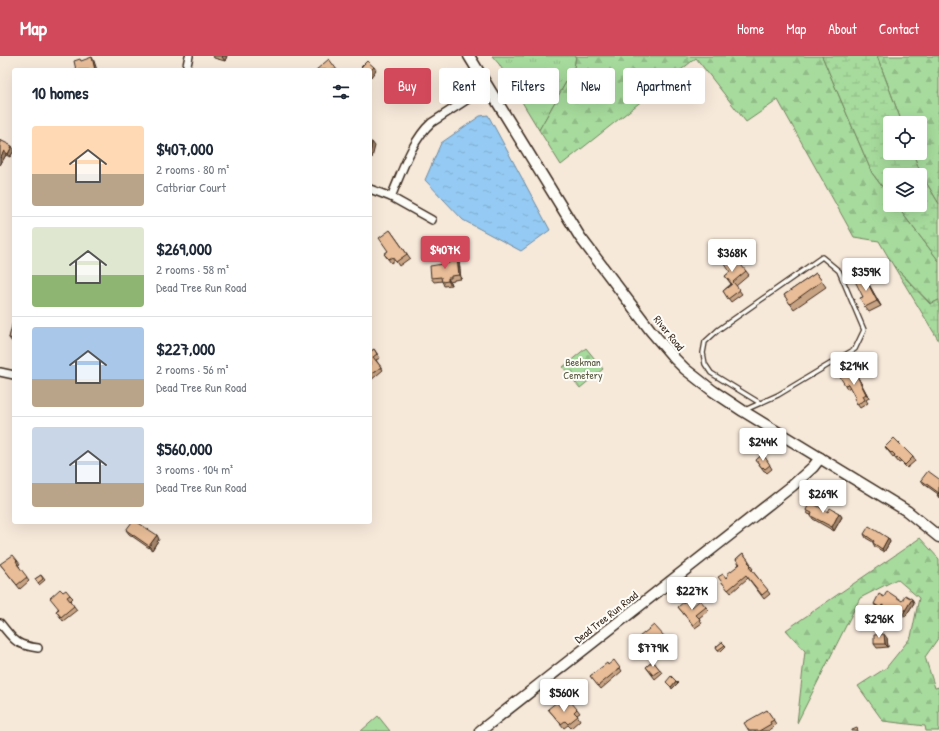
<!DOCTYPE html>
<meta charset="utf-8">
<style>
:root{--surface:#fff;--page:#f2f2f3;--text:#1f2937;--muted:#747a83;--line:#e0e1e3;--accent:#d1495b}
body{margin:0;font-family:"Patrick Hand",sans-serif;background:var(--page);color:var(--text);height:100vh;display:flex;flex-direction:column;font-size:15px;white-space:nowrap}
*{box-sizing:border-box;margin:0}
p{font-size:13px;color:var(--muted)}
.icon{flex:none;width:22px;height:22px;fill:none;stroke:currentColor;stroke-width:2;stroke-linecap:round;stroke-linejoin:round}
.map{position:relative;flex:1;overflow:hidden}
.drawer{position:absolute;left:12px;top:12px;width:360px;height:456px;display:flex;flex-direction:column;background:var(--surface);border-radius:4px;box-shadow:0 4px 16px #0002}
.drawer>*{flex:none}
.hud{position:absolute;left:384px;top:12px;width:380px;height:36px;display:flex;gap:8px}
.controls{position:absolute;left:883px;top:60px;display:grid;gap:8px}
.controls a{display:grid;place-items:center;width:44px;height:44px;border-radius:4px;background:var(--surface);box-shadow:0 4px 16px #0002;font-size:20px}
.price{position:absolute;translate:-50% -34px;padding:0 9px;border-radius:4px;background:#fff;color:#222;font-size:13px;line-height:26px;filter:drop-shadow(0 1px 2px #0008)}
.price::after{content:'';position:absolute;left:50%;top:24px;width:12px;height:9px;margin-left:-6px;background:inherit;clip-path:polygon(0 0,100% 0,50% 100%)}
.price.selected{background:var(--accent);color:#fff}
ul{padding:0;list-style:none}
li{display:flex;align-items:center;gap:12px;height:100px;padding:0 20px}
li+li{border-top:1px solid var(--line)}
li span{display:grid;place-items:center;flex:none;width:112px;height:80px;border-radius:4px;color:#555}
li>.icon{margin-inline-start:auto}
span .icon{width:48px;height:48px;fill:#fffc;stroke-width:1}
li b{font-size:17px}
h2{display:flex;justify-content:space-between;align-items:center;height:48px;padding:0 20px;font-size:17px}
.chip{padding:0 14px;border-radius:4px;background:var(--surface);box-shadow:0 4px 16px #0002;font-size:14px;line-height:36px}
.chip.selected{background:var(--accent);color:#fff}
header{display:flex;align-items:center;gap:24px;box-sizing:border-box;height:56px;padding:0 20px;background:var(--accent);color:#fff}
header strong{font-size:19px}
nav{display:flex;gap:22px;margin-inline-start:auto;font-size:14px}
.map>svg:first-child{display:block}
.grass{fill:url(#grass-tufts);stroke:#71825e}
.forest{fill:url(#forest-firs);stroke:#71825e}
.wetland{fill:url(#wetland-marsh);stroke:#71825e}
.cemetery{fill:url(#cemetery-stones);stroke:#71825e}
.water{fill:url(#water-ripples);stroke:#708a9e}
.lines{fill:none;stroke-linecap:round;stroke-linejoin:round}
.lane-casing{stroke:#3b2a1e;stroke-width:6}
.street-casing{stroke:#3b2a1e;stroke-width:10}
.secondary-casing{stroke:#3b2a1e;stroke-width:13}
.lane{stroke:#fdfcf7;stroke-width:3.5}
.street{stroke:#fdfcf7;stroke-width:7}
.secondary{stroke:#fdfcf7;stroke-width:10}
.wall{fill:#c8a383;stroke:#3b2a1e}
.shaded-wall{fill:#a2846a;stroke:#3b2a1e}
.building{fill:#e8bd98;stroke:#3b2a1e}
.labels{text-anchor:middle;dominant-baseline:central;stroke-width:4;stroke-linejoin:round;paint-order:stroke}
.street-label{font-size:11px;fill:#3b2a1e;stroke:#fdfcf7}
.park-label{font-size:11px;fill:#56563e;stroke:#fdfcf7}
</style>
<header>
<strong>Map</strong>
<nav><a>Home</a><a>Map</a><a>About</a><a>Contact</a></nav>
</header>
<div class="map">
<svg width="939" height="675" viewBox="0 0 939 675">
<defs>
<pattern id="grass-tufts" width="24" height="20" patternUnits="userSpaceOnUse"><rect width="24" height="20" fill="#a7db9d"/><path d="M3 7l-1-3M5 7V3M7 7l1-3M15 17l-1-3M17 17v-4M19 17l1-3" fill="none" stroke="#91bc87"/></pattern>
<pattern id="forest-firs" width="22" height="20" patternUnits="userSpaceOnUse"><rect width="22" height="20" fill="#a7db9d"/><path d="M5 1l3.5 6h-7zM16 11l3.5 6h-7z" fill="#91bc87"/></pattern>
<pattern id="wetland-marsh" width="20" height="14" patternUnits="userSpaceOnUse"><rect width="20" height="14" fill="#a7db9d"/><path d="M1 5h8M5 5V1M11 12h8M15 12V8" fill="none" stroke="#91bc87"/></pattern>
<pattern id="cemetery-stones" width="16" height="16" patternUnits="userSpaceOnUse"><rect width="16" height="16" fill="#a7db9d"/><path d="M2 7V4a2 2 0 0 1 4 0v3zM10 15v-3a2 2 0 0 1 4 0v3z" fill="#91bc87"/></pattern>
<pattern id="water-ripples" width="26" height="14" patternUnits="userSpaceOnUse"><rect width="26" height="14" fill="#94caf3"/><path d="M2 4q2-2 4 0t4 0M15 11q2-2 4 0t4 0" fill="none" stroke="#80aed0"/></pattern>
</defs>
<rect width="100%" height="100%" fill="#f7e9da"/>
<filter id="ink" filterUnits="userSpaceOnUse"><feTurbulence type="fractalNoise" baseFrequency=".025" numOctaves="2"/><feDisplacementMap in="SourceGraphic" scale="8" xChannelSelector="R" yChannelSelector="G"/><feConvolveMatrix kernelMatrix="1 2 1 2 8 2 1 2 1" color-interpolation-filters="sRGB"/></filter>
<g filter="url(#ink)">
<!-- grass -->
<g class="grass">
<polygon points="492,0 576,0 574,12 539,74 499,8"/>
<polygon points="378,660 390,675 361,675"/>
</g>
<!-- forest -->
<g class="forest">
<polygon points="576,0 822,0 872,117 890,141 890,149 896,149 939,205 939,244 931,248 893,209 879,185 854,181 778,44 746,66 696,2 561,109 539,74 574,12"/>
<polygon points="877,0 939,0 939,148 920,116 913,97 920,97 920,67 902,67"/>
<polygon points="920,482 939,503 939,581 925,601 935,632 939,631 939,675 926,675 925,670 883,665 858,630 886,612 911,581 919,542 897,523 860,542 797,667 805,595 786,574"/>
</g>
<!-- wetland -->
<g class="wetland">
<polygon points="822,0 877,0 902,67 890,67 890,97 913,97 920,116 939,148 939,205 896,149 920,149 920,119 890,119 890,141 872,117"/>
<polygon points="893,209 930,248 939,244 939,285"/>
</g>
<!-- cemetery -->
<polygon class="cemetery" points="586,292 603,313 580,332 563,311"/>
<!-- water -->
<polygon class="water" points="488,59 550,174 521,195 463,164 425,124 441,87 480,60"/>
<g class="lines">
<defs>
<polyline id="lane" points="745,354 778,339 855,293 864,274 839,215 822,201 718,274 705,286 703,297 705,308 711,317 760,347"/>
<g id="street">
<polyline points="186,14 189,0"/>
<polyline points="370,133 391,141 432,164"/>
<path d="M391,141C401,118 412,84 431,67L488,30"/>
<polyline points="0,316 14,319"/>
<path d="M0,567C14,584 15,589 38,592"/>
</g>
<g id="secondary">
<polyline points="469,0 580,181 651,275 675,303 685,313 713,335 743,355 907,455 939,481"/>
<polyline points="480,675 792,430 813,411 820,402"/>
</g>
</defs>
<!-- lane casing -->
<use href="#lane" class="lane-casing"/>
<!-- street casing -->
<use href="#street" class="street-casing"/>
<!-- secondary casing -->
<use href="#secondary" class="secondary-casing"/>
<!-- lane -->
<use href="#lane" class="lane"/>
<!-- street -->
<use href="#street" class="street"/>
<!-- secondary -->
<use href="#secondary" class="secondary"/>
</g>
<!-- wall -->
<g class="wall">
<polygon points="213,0 227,0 225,5 214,2"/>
<polygon points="0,84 14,94 14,95 10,101 6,99 0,109"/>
<polygon points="390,174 410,202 399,210 395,204 391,207 384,198 388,195"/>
<polygon points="459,205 461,223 454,224 454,225 450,226 451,229 444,230 442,225 434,226 431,222 449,207"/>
<polygon points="746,215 749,219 736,230 742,238 731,246 723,235 731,228 725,220 730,216"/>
<polygon points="816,217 826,231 794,253 784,239"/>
<polygon points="864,220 867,225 881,250 869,256 865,251 863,241"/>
<polygon points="14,265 14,286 12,286 9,282"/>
<polygon points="374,293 380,302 376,304 383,314 370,325 370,296"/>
<polygon points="856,318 869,342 866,344 868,347 860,352 857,348 855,341 850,331 847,333 845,329"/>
<polygon points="885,391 913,401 915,405 907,412 901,406 899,407 894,401 895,400 895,399 893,401"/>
<polygon points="763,398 772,413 767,417 765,415 764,415 756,404"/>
<polygon points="939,423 939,442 937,439 938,438 924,428 921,424"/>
<polygon points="806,454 839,457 842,461 834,475 813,463 811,460 811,459 808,458"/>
<polygon points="126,474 159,483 152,494 129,478"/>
<polygon points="864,478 888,482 890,486 884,496 875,491 873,487 873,486 866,482"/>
<polygon points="743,497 751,508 750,509 753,513 752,514 770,538 764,543 748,522 731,537 721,525 729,519 739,508 736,503"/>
<polygon points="17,504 20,508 18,509 20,511 19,512 29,525 20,533 0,508"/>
<polygon points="41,519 45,524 39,529 35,523"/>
<polygon points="63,536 70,539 73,542 70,545 77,554 63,565 56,555 58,553"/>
<polygon points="884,541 902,545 912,543 914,547 905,561 898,556 895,561 887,556 885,553 883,556 876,551 874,548"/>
<polygon points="678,551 691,552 706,551 709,554 699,562 702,567 695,572"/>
<polygon points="665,581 667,585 649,600 646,596 642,599 634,588"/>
<polygon points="887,582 888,591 877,592 874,588"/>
<polygon points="722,586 726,590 720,596 716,591"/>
<polygon points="653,605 662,617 655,623 646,611"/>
<polygon points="608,609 620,612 622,615 601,633 590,620"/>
<polygon points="563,652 577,653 580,657 577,659 580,664 571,672 568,669 564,672 548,653"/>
<polygon points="767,654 776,668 773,670 774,671 768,675 749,675"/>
</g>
<!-- shaded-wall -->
<g class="shaded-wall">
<polygon points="223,0 227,0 225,5 222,1"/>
<polygon points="92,1 94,5 97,14 95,14"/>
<polygon points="374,11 376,14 371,21 370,20 370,15"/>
<polygon points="372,86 375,90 372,102 370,98"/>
<polygon points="12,90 14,94 14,95 10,101 8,98"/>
<polygon points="4,95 6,99 0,109 0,102"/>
<polygon points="457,202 459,205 461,223 459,219"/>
<polygon points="864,220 867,225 881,250 877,245"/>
<polygon points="448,222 450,226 451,229 448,225"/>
<polygon points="854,314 856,318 869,342 866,338"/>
<polygon points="839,457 842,461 834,475 832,471"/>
<polygon points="157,479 159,483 152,494 149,490"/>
<polygon points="888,482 890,486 884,496 882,493"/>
<polygon points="912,543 914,547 905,561 903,558"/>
<polygon points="882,549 885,553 883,556 881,552"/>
<polygon points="896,552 898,556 895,561 892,558"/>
<polygon points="884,578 887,582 888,591 885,588"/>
<polygon points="676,625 678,627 672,633 671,631"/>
</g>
<!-- building -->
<g class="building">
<polygon points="92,1 95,14 76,14 74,5 80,3 81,5"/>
<polygon points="329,3 337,14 316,14"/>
<polygon points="367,5 374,11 370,15 370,14 364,14 361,11"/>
<polygon points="0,84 12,90 8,98 4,95 0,102"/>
<polygon points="370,86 372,86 370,98"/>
<polygon points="390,174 407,198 396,206 392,201 389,203 384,198 388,195 379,182"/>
<polygon points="729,194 746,215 733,226 740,234 728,243 723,235 732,228 725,220 730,216 721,202"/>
<polygon points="457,202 459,219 451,220 451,222 448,222 448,225 442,226 441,221 431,222 430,210 449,207 449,203"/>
<polygon points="816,217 822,225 790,248 784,239"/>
<polygon points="864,220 877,245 865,251 860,242 863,241 855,225"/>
<polygon points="13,265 14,265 14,283 9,282"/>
<polygon points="374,293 377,298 373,301 381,311 370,319 370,296"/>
<polygon points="854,314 866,338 863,340 865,344 857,348 854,342 855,341 848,328 845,329 840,321"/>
<polygon points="894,382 913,401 905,409 898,402 897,403 894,401 895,399 892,396 891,397 885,391"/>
<polygon points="763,398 770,409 765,413 763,411 762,412 756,404"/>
<polygon points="928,415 939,423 939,440 937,439 939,437 921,424"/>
<polygon points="810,446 828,456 830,452 839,457 832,471 811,460 812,457 806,454"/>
<polygon points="132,466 137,466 157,479 149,490 126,474"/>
<polygon points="869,470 888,482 882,493 873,487 874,485 864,478"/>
<polygon points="743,497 749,505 748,506 751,509 749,511 768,534 762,539 746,519 728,534 718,521 723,518 726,522 729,519 727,518 740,508 736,503"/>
<polygon points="13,499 17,504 16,505 18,508 17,508 27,521 17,529 0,508"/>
<polygon points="41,519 43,523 38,527 35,523"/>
<polygon points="60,533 63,536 66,534 70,539 67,541 74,550 61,561 56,555 59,553 50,542"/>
<polygon points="887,535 902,545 905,539 912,543 903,558 896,552 892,558 884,553 885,551 882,549 881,552 874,548 879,538 884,541"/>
<polygon points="700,544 706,551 696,559 700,563 693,569 678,551 685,545 691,552"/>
<polygon points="654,569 665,581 646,596 643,593 640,595 634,588 641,583 639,581"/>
<polygon points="884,578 885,588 874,588 874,579"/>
<polygon points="722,586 725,589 718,594 716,591"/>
<polygon points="614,604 620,612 598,630 590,620 607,607 608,609"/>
<polygon points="653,605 660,614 653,619 646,611"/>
<polygon points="671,620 676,625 671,631 666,626"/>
<polygon points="557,646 560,650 561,649 563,652 571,646 577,653 574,656 578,660 568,668 565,665 561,668 548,653"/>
<polygon points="767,654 774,664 770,666 771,668 759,675 749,675 744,667"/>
<polygon points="857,672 858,675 852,675 852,674"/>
</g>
</g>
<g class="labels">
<!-- street labels -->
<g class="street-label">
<text transform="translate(669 277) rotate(51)">River Road</text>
<text transform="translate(606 561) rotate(-38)">Dead Tree Run Road</text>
</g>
<!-- park labels -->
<g class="park-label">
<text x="583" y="306">Beekman<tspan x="583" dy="13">Cemetery</tspan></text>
</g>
</g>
</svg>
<div class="controls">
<a><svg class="icon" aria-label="locate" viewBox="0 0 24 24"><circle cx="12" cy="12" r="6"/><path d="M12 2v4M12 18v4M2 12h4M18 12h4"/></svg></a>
<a><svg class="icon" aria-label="layers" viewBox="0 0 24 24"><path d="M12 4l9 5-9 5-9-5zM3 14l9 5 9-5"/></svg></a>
</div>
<b class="price selected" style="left:445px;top:214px">$407K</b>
<b class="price" style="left:732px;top:217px">$368K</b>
<b class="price" style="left:866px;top:236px">$359K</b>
<b class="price" style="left:854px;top:330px">$214K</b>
<b class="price" style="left:763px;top:406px">$244K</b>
<b class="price" style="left:823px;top:458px">$269K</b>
<b class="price" style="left:692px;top:555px">$227K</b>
<b class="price" style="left:879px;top:583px">$296K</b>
<b class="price" style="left:653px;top:612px">$779K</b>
<b class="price" style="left:564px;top:657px">$560K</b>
<div class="hud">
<a class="chip selected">Buy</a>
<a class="chip">Rent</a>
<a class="chip">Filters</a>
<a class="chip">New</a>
<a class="chip">Apartment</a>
</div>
<section class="drawer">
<h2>10 homes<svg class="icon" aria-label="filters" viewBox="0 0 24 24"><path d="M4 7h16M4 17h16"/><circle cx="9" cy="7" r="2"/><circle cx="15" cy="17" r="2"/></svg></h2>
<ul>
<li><span style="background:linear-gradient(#ffd9b3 60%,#b9a48a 0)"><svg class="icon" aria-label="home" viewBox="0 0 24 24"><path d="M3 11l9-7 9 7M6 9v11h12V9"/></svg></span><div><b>$407,000</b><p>2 rooms · 80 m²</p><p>Catbriar Court</p></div></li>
<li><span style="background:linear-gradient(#dfe7d0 60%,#8fb573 0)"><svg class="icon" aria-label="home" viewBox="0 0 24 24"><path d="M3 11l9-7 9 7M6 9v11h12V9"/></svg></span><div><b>$269,000</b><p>2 rooms · 58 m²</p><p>Dead Tree Run Road</p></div></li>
<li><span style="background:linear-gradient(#a9c7e8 65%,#b9a48a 0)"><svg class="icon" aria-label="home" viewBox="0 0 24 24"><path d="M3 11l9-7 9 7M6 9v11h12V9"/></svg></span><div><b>$227,000</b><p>2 rooms · 56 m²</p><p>Dead Tree Run Road</p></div></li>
<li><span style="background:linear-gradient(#c9d6e8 70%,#b9a48a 0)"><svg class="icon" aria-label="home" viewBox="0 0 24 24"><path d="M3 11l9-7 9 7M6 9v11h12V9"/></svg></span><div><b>$560,000</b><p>3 rooms · 104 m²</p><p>Dead Tree Run Road</p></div></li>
</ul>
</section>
</div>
